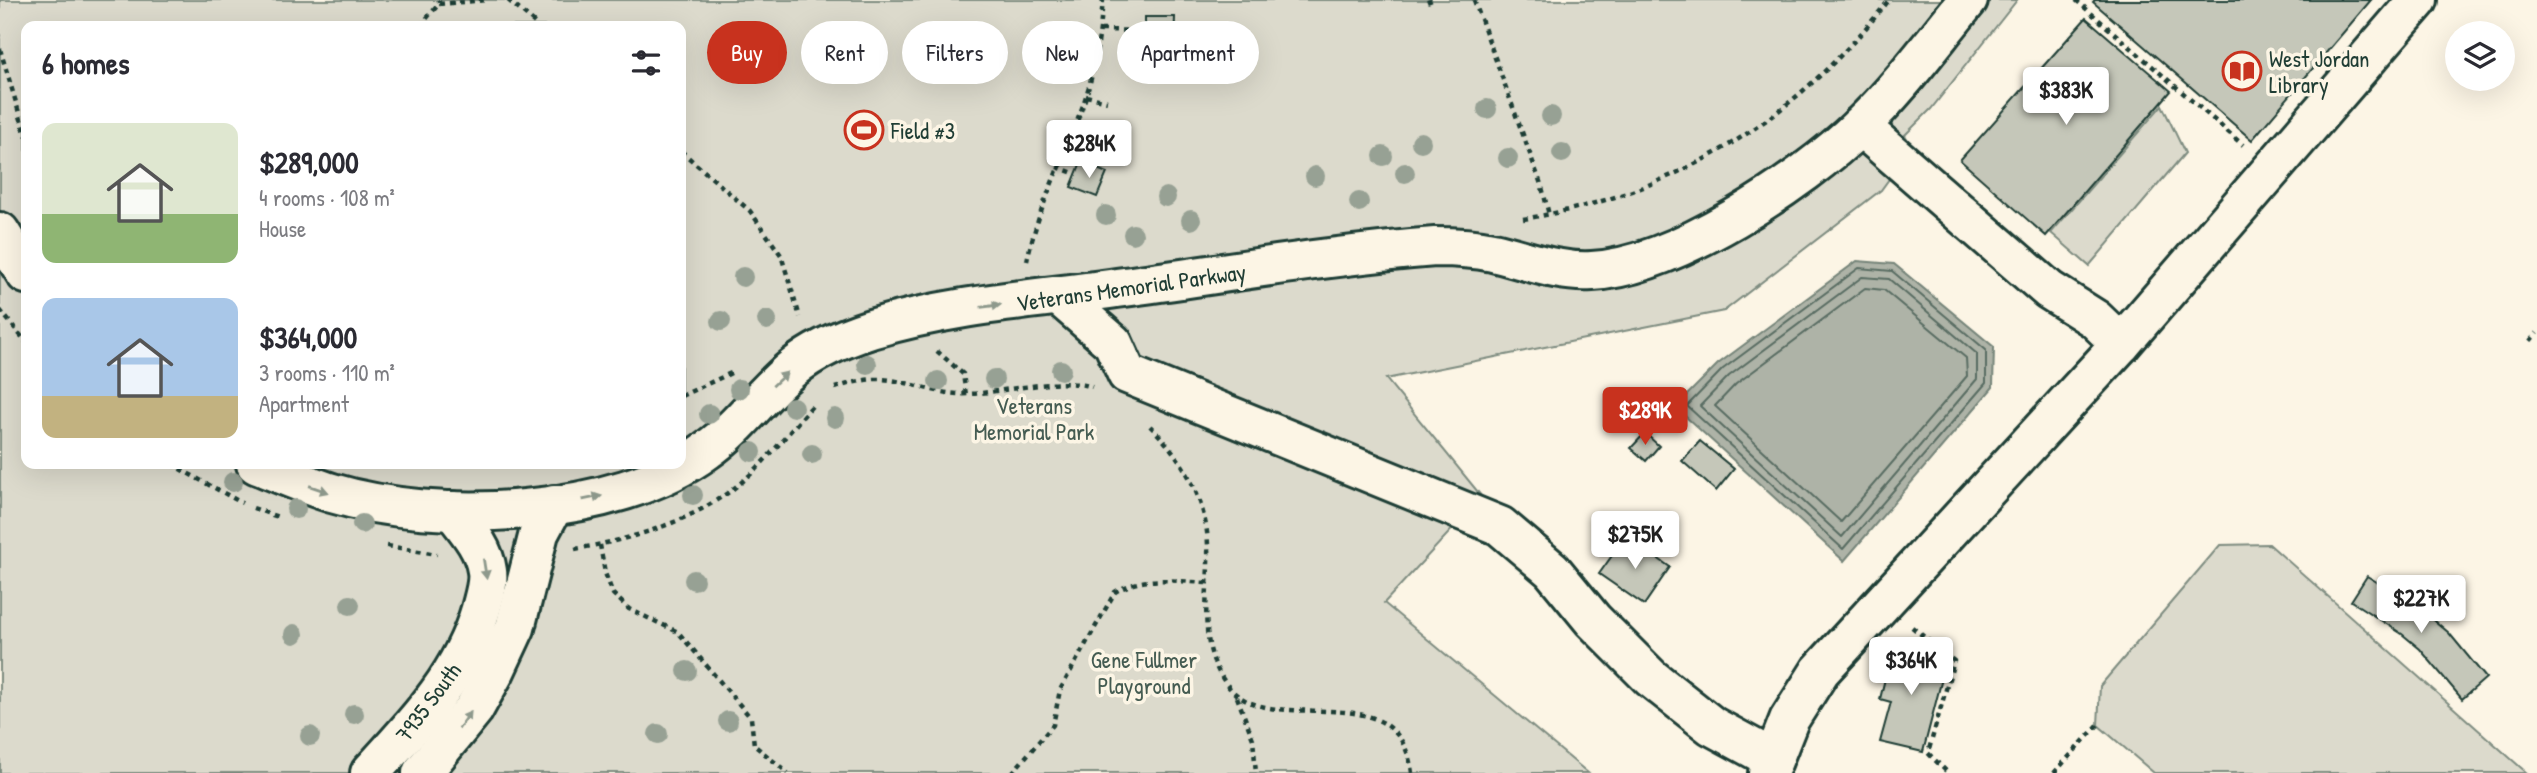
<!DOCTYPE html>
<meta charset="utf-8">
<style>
:root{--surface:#fff;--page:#f7f7f7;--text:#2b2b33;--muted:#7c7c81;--accent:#c8321e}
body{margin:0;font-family:"Patrick Hand",sans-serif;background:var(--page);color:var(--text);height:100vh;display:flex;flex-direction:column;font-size:26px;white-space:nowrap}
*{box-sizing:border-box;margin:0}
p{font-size:23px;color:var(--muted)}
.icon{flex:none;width:38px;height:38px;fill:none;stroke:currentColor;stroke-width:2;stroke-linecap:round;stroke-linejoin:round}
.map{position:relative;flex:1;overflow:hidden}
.details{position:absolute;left:21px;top:21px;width:665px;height:448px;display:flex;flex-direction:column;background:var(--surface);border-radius:14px;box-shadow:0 7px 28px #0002}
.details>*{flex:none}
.top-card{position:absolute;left:707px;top:21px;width:665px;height:63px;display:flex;gap:14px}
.controls{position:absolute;left:2445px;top:21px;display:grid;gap:14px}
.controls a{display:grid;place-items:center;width:70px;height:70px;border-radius:50%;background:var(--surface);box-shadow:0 7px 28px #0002;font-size:35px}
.price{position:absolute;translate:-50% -60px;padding:0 16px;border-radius:7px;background:#fff;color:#222;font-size:23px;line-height:46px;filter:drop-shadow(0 2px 4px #0008)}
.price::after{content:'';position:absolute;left:50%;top:42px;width:21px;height:16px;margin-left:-10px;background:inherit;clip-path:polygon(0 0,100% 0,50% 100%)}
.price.current{background:var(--accent);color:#fff}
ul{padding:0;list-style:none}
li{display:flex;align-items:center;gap:21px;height:175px;padding:0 21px}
li span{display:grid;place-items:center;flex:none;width:196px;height:140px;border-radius:14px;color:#555}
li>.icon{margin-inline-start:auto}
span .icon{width:84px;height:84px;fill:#fffc;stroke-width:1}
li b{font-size:30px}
h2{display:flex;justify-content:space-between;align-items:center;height:84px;padding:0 21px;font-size:30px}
.chip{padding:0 24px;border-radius:32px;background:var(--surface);box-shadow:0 7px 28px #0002;font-size:24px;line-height:63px}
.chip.current{background:var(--accent);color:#fff}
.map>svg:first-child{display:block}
.green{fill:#dcdacc;stroke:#7e8c80;stroke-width:2;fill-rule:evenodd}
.water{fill:#aeb3a7;stroke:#758479;stroke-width:2}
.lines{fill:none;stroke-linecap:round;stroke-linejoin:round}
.shore{stroke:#586c62;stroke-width:2}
.building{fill:#c5c7b9;stroke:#1f3d34;stroke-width:2}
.minor-casing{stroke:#1f3d34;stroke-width:44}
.path{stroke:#1f3d34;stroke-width:4.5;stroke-dasharray:5 5;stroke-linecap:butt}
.minor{stroke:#fcf5e5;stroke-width:38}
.tree{fill:#97a194}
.oneway{fill:#8e998c}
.labels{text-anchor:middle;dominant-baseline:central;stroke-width:7;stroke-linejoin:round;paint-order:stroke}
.poi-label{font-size:23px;fill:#1f3d34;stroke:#fcf5e5;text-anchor:start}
.street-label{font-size:23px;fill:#1f3d34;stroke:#fcf5e5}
.park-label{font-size:23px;fill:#455c52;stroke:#fcf5e5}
</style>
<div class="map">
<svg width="2537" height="773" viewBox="0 0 2537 773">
<rect width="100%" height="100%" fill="#fcf5e5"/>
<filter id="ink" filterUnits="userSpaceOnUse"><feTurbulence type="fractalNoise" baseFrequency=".0143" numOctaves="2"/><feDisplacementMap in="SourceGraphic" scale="14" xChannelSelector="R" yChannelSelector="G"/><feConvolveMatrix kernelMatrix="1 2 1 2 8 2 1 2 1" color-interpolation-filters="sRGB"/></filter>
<g filter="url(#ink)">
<!-- green -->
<g class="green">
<path d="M0,0H2017L1931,109L1905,135L1912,147L1881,190L1724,311L1386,379L1482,497L1384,603L1588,773H0ZM26,26H681V464H26Z"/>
<polygon points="2162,105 2185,153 2089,266 2051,233"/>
<polygon points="2269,544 2527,773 2154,773 2098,725 2100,686 2220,545"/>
</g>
<!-- water -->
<polygon class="water" points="1857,261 1894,264 1994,347 1993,387 1844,561 1675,407 1718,364"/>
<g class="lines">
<!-- shore -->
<g class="shore">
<polygon points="1859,268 1892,271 1986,350 1986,383 1843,549 1687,406 1723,369"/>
<polygon points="1862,277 1889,279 1977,354 1977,379 1842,537 1700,406 1729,376"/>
<polygon points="1865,288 1884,290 1966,358 1967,376 1841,522 1715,406 1736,384"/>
</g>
</g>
<!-- building -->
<g class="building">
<polygon points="2095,0 2371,0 2252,140 2093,2"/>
<polygon points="1145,17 1175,17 1174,45 1145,45"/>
<polygon points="2086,18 2171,91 2046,236 1960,160"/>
<polygon points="1081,162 1107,173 1097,197 1071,187"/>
<polygon points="1645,433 1659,446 1646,461 1631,448"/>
<polygon points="1700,441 1734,469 1716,491 1682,461"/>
<polygon points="1626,536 1670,567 1644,605 1599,574"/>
<polygon points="2367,576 2421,609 2449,633 2486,678 2462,699 2420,649 2402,634 2351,601"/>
<polygon points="1893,646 1947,659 1923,752 1880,742 1891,702 1880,699"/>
</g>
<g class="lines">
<defs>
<g id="minor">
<polyline points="1860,126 2049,290 2095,319 2121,344 2418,0"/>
<polyline points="0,232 26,274"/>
<polyline points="1059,296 1113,343 1127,374 1500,526 1552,570 1593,620 1651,678 1712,726 1773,759"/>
<path d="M256,464C281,474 306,485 332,493C438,525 616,518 707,450C740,427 762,393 793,368C816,349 843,338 871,329C952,304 1040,299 1124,287C1227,273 1331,255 1435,247C1455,247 1474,248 1493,252C1527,260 1557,273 1592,271C1674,267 1802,182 1860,126C1900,88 1933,42 1968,0"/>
<path d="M370,773C416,723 462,675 481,609C484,597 489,583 487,571C484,548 467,529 453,511"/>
<polyline points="422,773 474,709 495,671 515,628 539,533 554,505"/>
<polyline points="1768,773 1789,720 1820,671 2121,344"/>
</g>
</defs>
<!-- minor casing -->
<use href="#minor" class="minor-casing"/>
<!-- path -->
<g class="path">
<polyline points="508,0 538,26"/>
<polyline points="1474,0 1542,187 1549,215"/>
<polyline points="2076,0 2243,145"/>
<polyline points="1427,2 1432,0"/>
<polyline points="439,4 487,0"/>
<polyline points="420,26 439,4 439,0"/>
<polyline points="1101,30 1145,31"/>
<polyline points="0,49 26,136"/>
<polyline points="1086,96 1107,101"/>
<polyline points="681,151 750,211 781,255 800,317"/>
<polyline points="1057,167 1076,174"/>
<path d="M1523,219C1676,194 1793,122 1889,0"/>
<path d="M1027,261C1039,202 1068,152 1086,96C1096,65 1100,33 1103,0"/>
<polyline points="0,310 26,342"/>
<polyline points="2530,341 2537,333"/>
<polyline points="937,351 963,374 966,395"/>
<path d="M835,388C848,384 863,379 877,379C908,379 936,396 968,394C1000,393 1063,376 1092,387"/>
<polyline points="681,396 731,373"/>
<path d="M1150,426C1180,455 1201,490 1207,532C1213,583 1192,641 1228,686C1272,742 1398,668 1412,773"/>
<polyline points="171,464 242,503"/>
<polyline points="253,508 278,517"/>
<polyline points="600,545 605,573 613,594 629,609 678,632 751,718 754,745 788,773"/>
<polyline points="387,546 437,554"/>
<path d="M575,549C640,538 709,517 757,468C777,448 795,425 814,404"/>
<polyline points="1912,627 1954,661 1928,753 1948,773"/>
<polyline points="1237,697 1253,739 1256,773"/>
<path d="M1012,773L1053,725L1060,690L1115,592C1144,575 1173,581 1206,583"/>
<polyline points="2054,773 2098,725"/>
</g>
<!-- minor -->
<use href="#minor" class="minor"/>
</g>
<!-- trees -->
<g class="tree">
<circle cx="1227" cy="64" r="10"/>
<circle cx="1487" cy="109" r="10"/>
<circle cx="1551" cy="116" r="10"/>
<circle cx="1421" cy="142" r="10"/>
<circle cx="1562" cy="153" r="10"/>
<circle cx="1383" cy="156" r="10"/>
<circle cx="1508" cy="158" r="10"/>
<circle cx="1405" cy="173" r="10"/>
<circle cx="1315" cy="176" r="10"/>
<circle cx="1166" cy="197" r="10"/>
<circle cx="1359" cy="202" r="10"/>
<circle cx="1106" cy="215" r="10"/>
<circle cx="1191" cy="220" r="10"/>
<circle cx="1133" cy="234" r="10"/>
<circle cx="743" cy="277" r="10"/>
<circle cx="767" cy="320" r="10"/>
<circle cx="721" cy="321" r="10"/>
<circle cx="867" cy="364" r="10"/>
<circle cx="1061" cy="370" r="10"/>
<circle cx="994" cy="379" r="10"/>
<circle cx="938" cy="381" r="10"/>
<circle cx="739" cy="389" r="10"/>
<circle cx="793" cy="407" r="10"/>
<circle cx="709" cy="414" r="10"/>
<circle cx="835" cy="418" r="10"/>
<circle cx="752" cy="452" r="10"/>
<circle cx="812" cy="454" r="10"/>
<circle cx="233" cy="482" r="10"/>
<circle cx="693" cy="495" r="10"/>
<circle cx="296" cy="509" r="10"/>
<circle cx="362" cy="524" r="10"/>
<circle cx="694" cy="580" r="10"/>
<circle cx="350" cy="605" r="10"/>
<circle cx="294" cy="634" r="10"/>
<circle cx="687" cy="671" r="10"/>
<circle cx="354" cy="714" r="10"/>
<circle cx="728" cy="721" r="10"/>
<circle cx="658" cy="734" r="10"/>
<circle cx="310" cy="736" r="10"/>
</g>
<!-- one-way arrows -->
<defs><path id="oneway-solid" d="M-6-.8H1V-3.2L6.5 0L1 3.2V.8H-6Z" transform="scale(1.75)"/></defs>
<g class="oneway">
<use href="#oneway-solid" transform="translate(991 306) rotate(-8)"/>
<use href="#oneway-solid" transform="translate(780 379) rotate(-43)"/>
<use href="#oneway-solid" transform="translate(319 489) rotate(19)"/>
<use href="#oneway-solid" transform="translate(592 498) rotate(-11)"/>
<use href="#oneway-solid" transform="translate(485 569) rotate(81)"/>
<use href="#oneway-solid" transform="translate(465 720) rotate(-54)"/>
</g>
</g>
<!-- icons -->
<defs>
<symbol id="library-ring" viewBox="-11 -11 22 22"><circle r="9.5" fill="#fcf5e5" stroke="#c8321e" stroke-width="1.5"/><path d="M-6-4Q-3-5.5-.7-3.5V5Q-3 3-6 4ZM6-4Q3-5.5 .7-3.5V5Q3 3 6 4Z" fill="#c8321e"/></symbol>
<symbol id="stadium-ring" viewBox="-11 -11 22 22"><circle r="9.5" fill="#fcf5e5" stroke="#c8321e" stroke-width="1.5"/><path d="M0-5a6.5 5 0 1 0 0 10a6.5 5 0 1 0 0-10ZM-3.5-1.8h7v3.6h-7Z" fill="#c8321e"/></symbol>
</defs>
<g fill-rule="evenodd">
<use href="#library-ring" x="2220" y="49" width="44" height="44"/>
<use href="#stadium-ring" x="842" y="108" width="44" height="44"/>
</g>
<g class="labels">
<!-- poi labels -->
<g class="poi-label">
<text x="2269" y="58">West Jordan<tspan x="2269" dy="26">Library</tspan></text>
<text x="891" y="130">Field #3</text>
</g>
<!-- street labels -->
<g class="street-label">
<text transform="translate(1131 287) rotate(-8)">Veterans Memorial Parkway</text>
<text transform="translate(428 702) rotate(-53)">7935 South</text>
</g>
<!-- park labels -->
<g class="park-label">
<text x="1034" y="405">Veterans<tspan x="1034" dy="26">Memorial Park</tspan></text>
<text x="1144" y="659">Gene Fullmer<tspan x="1144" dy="26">Playground</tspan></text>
</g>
</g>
</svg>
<div class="controls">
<a><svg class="icon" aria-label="layers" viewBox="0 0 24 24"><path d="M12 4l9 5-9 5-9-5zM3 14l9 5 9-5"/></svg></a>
</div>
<b class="price" style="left:2066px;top:127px">$383K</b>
<b class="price" style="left:1089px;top:180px">$284K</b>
<b class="price current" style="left:1645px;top:447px">$289K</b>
<b class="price" style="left:1635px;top:571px">$275K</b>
<b class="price" style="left:2421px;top:635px">$227K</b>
<b class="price" style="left:1911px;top:697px">$364K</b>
<div class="top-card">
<a class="chip current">Buy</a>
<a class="chip">Rent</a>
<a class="chip">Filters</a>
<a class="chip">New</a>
<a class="chip">Apartment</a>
</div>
<section class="details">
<h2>6 homes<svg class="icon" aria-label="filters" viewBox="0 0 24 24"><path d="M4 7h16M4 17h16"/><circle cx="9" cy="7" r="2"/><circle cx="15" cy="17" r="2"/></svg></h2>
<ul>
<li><span style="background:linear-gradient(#dfe7d0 65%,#8fb573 0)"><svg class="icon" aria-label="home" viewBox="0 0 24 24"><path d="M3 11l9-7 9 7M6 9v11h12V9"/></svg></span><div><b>$289,000</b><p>4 rooms · 108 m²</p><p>House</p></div></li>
<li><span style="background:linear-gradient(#a9c7e8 70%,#c2b280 0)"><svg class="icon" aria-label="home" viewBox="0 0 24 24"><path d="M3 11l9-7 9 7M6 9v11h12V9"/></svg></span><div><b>$364,000</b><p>3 rooms · 110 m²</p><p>Apartment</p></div></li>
</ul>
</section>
</div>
